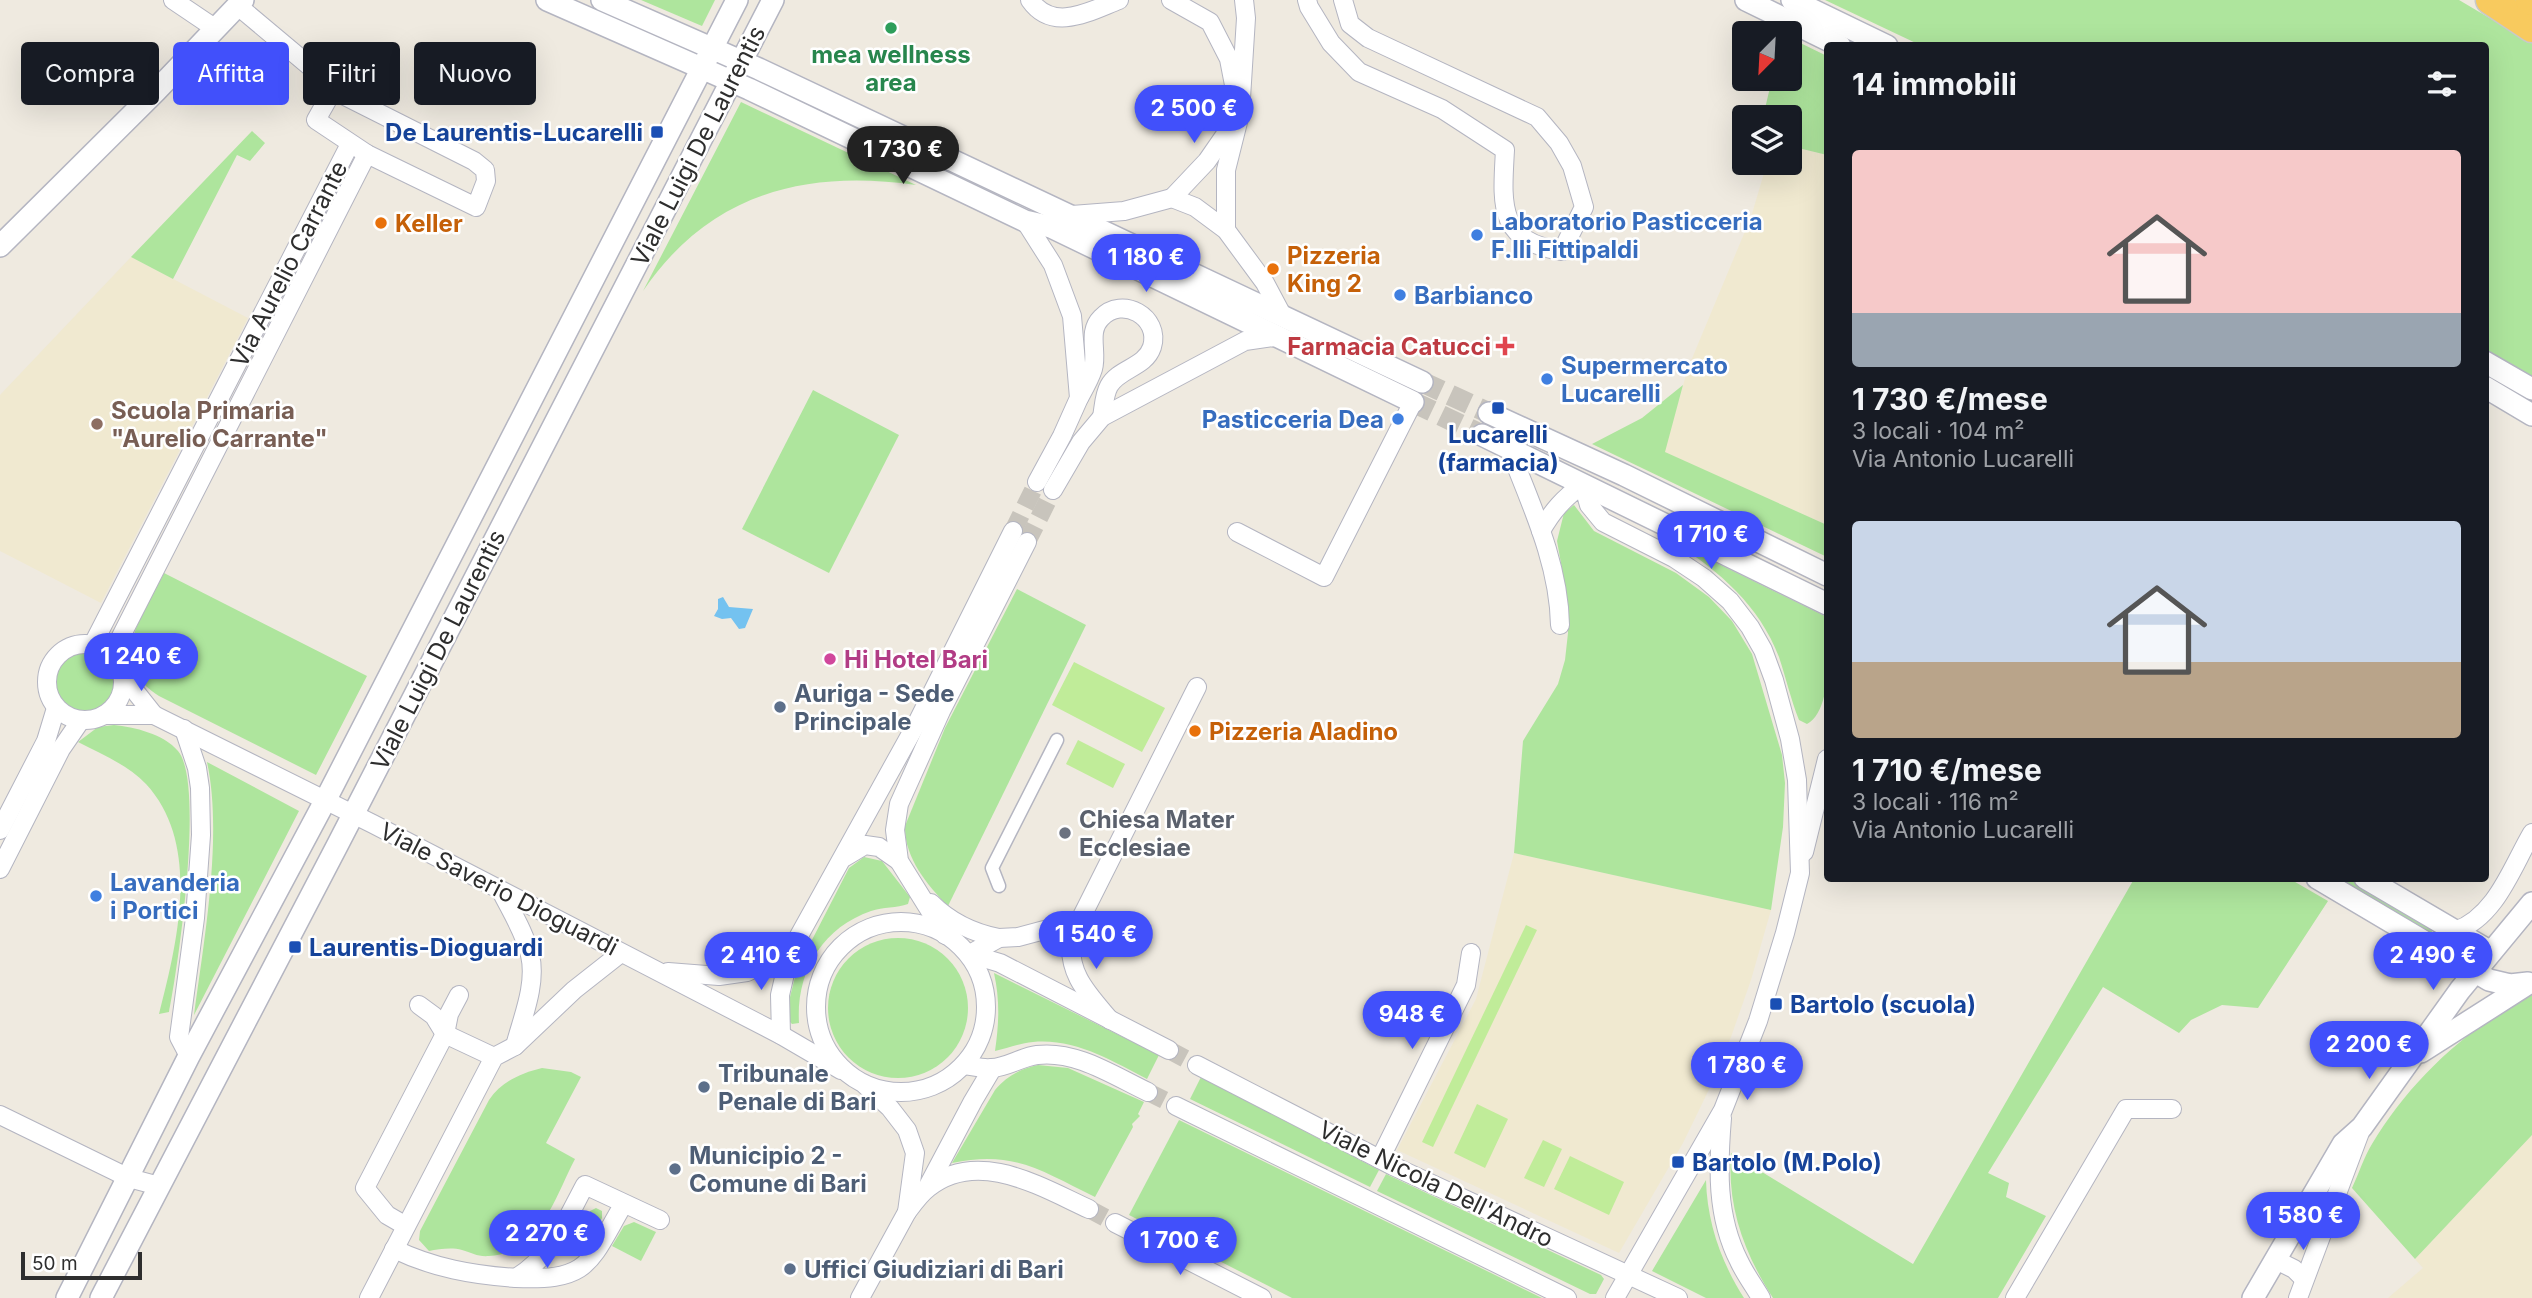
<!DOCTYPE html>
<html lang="it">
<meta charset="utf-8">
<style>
:root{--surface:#171b24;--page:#242831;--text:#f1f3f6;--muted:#9ea1a6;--accent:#4150fb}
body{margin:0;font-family:Inter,sans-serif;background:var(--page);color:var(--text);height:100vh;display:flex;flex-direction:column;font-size:26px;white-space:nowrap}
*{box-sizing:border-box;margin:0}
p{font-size:23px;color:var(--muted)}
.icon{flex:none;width:38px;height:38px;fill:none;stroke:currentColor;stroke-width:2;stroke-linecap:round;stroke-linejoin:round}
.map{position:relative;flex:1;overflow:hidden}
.side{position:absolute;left:1824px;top:42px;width:665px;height:840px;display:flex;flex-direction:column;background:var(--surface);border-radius:7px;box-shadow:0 7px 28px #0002}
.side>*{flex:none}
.banner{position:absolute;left:21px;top:42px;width:665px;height:63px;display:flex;gap:14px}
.needle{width:46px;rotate:204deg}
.fabs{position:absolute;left:1732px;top:21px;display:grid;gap:14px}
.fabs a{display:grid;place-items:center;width:70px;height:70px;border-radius:7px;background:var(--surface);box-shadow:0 7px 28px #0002;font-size:35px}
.scale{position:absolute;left:21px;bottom:18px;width:121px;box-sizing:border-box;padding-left:7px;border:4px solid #2e2e2e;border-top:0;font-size:19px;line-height:24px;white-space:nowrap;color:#2e2e2e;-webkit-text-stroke:5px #fff;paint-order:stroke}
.price{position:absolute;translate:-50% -60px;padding:0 16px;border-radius:24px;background:var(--accent);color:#fff;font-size:23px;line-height:46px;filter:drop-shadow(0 2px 4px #0008)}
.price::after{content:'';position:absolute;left:50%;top:42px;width:21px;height:16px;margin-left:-10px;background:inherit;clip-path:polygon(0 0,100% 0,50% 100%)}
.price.active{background:#222;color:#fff}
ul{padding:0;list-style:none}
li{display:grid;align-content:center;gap:14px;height:371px;padding:0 28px}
li span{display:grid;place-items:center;height:217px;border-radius:7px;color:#555}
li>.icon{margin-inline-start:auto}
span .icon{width:126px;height:126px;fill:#fffc;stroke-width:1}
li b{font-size:30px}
h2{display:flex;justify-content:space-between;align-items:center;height:84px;padding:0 28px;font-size:30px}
.pill{padding:0 24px;border-radius:7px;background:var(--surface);box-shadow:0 7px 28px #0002;font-size:24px;line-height:63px}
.pill.active{background:var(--accent);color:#fff}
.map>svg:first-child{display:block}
.education{fill:#f0e9d0}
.green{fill:#aee59d}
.pitch{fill:#c0ec99}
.water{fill:#74c2f0}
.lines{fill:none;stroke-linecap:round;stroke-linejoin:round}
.minor-tunnel{stroke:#c8c4bc;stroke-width:18;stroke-dasharray:18 9;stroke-linecap:butt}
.tertiary-tunnel{stroke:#c8c4bc;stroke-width:21;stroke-dasharray:21 10;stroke-linecap:butt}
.pedestrian-casing{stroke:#b4b5c1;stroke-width:15}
.minor-casing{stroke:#b4b5c1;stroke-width:20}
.tertiary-casing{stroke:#b4b5c1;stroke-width:24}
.trunk-casing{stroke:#c9c9c9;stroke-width:31}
.pedestrian{stroke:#fff;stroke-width:12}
.minor{stroke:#fff;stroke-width:18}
.tertiary{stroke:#fff;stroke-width:21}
.trunk{stroke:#f8ca5e;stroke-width:28}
.leisure-dot{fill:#2e9e5b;stroke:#fff;stroke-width:2.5}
.transit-dot{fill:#1a4fb4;stroke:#fff;stroke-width:2.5}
.food-dot{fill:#e8710a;stroke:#fff;stroke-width:2.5}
.shop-dot{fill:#3f7fe0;stroke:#fff;stroke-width:2.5}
.health-dot{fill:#e0444e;stroke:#fff;stroke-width:2.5}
.education-dot{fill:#8d6e63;stroke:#fff;stroke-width:2.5}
.hotel-dot{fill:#d1479c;stroke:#fff;stroke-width:2.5}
.service-dot{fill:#5c6f8a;stroke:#fff;stroke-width:2.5}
.worship-dot{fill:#6b7280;stroke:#fff;stroke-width:2.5}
.labels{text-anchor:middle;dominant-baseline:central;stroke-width:5;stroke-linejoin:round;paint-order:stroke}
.leisure-label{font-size:24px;font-weight:bold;fill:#27864d;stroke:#fff}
.transit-label{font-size:24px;font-weight:bold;fill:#164399;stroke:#fff;text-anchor:start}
.street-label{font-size:24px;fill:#2e2e2e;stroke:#fff}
.shop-label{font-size:24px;font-weight:bold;fill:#366cbe;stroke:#fff;text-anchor:start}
.food-label{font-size:24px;font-weight:bold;fill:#c56008;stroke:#fff;text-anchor:start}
.health-label{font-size:24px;font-weight:bold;fill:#be3a42;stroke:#fff;text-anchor:end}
.education-label{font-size:24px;font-weight:bold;fill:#785e54;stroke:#fff;text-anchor:start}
.hotel-label{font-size:24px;font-weight:bold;fill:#b23c85;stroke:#fff;text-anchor:start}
.service-label{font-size:24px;font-weight:bold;fill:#4e5e75;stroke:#fff;text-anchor:start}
.worship-label{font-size:24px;font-weight:bold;fill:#5b616d;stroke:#fff;text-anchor:start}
</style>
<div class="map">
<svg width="2532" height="1298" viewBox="0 0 2532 1298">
<rect width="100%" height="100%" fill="#efeae0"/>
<!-- education -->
<g class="education">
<polygon points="1790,146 1827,155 1827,525 1664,452 1688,368 1751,217 1767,163 1790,163"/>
<polygon points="131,257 248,318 101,603 0,551 0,395"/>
<polygon points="1514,853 1771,910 1751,980 1731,1037 1716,1069 1718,1071 1683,1143 1619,1253 1397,1150 1476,999"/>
<polygon points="2532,1135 2532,1298 2388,1298 2423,1268 2415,1259"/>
</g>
<!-- green -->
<g class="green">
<polygon points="641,0 715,0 702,26"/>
<polygon points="1825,0 2459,0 2532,43 2532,379 2485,351 2485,46 1920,45"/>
<polygon points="1790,38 1827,56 1827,155 1790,146 1790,117 1763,117 1772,79 1790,79"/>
<path d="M741,102L916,185C804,169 709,194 643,291Z"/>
<polygon points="252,131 265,143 250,161 237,155 173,279 131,257"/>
<polygon points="1683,385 1665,452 1827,525 1827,557 1592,444 1642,418"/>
<polygon points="813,390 899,435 829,573 742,529"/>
<polygon points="1574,505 1594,531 1676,573 1709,597 1732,621 1752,654 1782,755 1785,783 1783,827 1771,910 1514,853 1523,741 1558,684 1565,660 1568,633 1568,603 1557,541 1564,513"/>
<path d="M1674,542L1827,617C1827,645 1834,709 1807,724L1799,720C1791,700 1786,678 1779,657C1759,605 1720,572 1674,542Z"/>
<path d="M164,573L367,676L316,775L159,696C105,661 143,615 164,573Z"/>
<path d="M1017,589L1086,625L948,906C927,885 904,857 905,826L945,728Z"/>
<circle cx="86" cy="682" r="31"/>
<path d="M114,725C134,727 164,734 178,751C205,783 178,968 169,1012L159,1014C177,943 202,845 146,784C128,765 101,754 78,742L98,727Z"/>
<path d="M207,762L299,811L194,1015C204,940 223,835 207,762Z"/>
<path d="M864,857L882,861L910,897L908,904C897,908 883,907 871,911C822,928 796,972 799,1023L792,1024L790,1022L789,1001L797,969L849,868Z"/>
<path d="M2134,879H2290L2328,901L2258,1008L2222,1005L2191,1020L2179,1033L2103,987L1988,1173L2009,1183L2006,1197L2046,1216L1998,1298H1773C1744,1253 1727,1207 1731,1153L1913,1264Z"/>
<polygon points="2334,879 2352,879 2431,925 2432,932 2429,934"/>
<circle cx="898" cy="1008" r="70"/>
<path d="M994,973L1159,1055L1147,1079C1112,1061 1075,1038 1033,1042C1021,1043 1008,1048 995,1051C999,1024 1000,1000 994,973Z"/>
<path d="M2532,995V1135L2415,1259L2352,1188C2359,1173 2364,1157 2372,1144C2409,1082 2467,1027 2532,995Z"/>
<path d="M1038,1065L1068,1068L1144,1102L1138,1114L1140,1116L1132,1124L1133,1127L1095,1197C1041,1171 1015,1150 952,1163L995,1090C1007,1076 1020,1069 1038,1065Z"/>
<path d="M542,1068L571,1072L581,1077L546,1143L575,1159C555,1197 540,1253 489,1256C478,1257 472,1253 462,1250C452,1247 439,1249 429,1251L419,1240L420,1231L489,1100C501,1082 521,1073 542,1068Z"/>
<polygon points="1201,1077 1379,1170 1370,1187 1190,1099"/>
<polygon points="1179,1120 1542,1298 1292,1298 1129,1215"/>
<polygon points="1386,1174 1601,1275 1604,1279 1596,1294 1590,1294 1377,1191"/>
<path d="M1706,1180C1707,1222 1721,1262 1744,1298H1706L1652,1271Z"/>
<polygon points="596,1208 602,1211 602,1218 581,1254 575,1256 572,1249 590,1211"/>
<polygon points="634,1222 656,1232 641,1261 612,1246 624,1226"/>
</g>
<!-- pitch -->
<g class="pitch">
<polygon points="1074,662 1165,708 1142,752 1052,705"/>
<polygon points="1078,740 1125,764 1113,788 1066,764"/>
<polygon points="1526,925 1537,930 1433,1147 1422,1142"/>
<polygon points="1477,1104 1508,1119 1485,1168 1454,1153"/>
<polygon points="1543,1140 1562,1149 1544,1187 1524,1178"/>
<polygon points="1570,1156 1624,1182 1609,1215 1554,1189"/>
</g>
<!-- water -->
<polygon class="water" points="723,597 729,607 753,609 745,628 739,629 731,618 722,619 714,616 718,609 718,599"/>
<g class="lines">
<!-- minor-tunnel -->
<g class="minor-tunnel">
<polyline points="1013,531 1037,482"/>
<polyline points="1027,542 1053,490"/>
<polyline points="1169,1050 1197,1065"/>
<polyline points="1148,1092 1176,1106"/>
<polyline points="1089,1209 1115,1223"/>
</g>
<!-- tertiary-tunnel -->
<g class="tertiary-tunnel">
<polyline points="1422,382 1489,413"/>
<polyline points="1413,402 1482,435"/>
</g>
<defs>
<polyline id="pedestrian" points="999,886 992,868 1057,740"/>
<g id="minor">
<polyline points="173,0 216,29"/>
<path d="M1030,0C1053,33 1090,11 1119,0"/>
<polyline points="1171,0 1210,22 1229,59 1235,90"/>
<path d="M1307,0L1309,7L1331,43L1359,72L1442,109L1505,150C1502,204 1497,242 1562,251L1584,207L1572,166L1559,143L1537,117L1368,38L1350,24L1343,0"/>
<polyline points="238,6 325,79 333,90 474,161 485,170 486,181 476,207 367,154 316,120 333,90"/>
<polyline points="1172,198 1207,161 1236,119"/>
<polyline points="1072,215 1124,211 1172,198 1195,207 1226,230 1265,283 1282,315"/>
<polyline points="1025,221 1053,265 1072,316 1079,398 1062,436 1037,482"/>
<polyline points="1226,230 1226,170 1240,114 1246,18 1244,0"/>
<path d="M1079,398C1084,389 1090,379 1093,369C1098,352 1087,332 1101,318C1122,295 1161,317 1152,347C1145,368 1119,368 1109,386C1104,395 1104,406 1102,417"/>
<path d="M1509,448C1531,505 1559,563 1560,625"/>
<polyline points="1053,490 1081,442 1102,417 1245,341 1274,337"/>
<path d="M1541,531C1552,511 1564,498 1583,484L1589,505L1603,522L1674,558L1704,578L1730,601L1750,627L1763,650L1774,680L1790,739L1797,780L1800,873L1785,933L1758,1021L1723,1110L1615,1298"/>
<polyline points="1237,532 1324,577 1413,402"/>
<circle cx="85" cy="682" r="38"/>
<polyline points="93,644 350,144"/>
<polyline points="112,654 367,154"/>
<polyline points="123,676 154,715"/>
<polyline points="104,715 154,715 373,824 781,1035 841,1070"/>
<polyline points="184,729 197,768 200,788 201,835 195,918 179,1037 189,1056"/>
<polyline points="0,830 46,741 56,708"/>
<polyline points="1804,852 1827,759"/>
<polyline points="845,857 865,845 879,847 899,861"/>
<polyline points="0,869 61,749 81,720"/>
<path d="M501,891C511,911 525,933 530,955C537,984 522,1019 515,1046"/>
<path d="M931,903C950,922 973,933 999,938"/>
<circle cx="901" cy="1007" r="85"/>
<path d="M2455,931C2496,917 2512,867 2532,833"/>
<polyline points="945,935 899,861 895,830 899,804 941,711 1027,542"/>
<polyline points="970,954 1000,963 1169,1050"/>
<polyline points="970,954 999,938 1018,937 1078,921"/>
<polyline points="668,972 719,976 747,972 790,952 918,721 1013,531"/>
<polyline points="419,1005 434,1016 445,1034 494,1057"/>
<path d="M1110,1020C1088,994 1066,973 1072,936L1197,687"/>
<polyline points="781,1035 780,995 790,952"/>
<path d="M964,1065C973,1066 982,1069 991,1068C1006,1068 1021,1057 1037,1055C1076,1050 1114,1076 1148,1092"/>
<polyline points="1197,1065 1393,1166 1678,1298"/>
<polyline points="1176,1106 1567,1298"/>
<polyline points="0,1115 129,1178 159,1186"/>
<path d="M1722,1118C1718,1167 1716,1216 1739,1261C1745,1274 1754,1286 1761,1298"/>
<polyline points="1380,1159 1466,985 1471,953"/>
<polyline points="927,1188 973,1101 992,1069"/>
<path d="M623,1205C589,1263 590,1281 516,1278C553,1255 565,1222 585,1185L660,1220"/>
<path d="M907,1212C913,1204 920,1194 928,1188C978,1148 1041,1187 1089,1209"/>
<polyline points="1115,1223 1262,1298"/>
<polyline points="406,1226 387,1215 365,1188 445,1034 449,1014 459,995"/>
<path d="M394,1249C433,1268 473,1275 516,1278"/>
<polyline points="2276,1260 2294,1269 2304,1279"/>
<polyline points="369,1298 494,1057 515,1046 574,990 621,953"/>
<polyline points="860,1298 907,1212 915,1153 907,1130 890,1108 865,1085"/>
<polyline points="2015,1298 2126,1109 2172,1109"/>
<polyline points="2298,1298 2362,1127"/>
</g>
<g id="tertiary">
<polyline points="547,0 749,89 1025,221 1051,227 1413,402"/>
<polyline points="602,0 759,69 1422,382"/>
<polyline points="1746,0 1840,46"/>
<polyline points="1792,0 1887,46"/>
<polyline points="0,246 156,91 243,0"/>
<polyline points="2485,362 2532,389"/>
<polyline points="2485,387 2532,415"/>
<polyline points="1489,413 1624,475 1827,575"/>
<polyline points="1482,435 1827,604"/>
<polyline points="2317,878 2489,980 2510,985 2528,983"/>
<polyline points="2365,878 2491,952"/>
<polyline points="2421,1052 2526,985"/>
<polyline points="67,1298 189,1056 325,801 737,0"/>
<polyline points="101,1298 338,844 773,0"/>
<polyline points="2253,1298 2343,1144 2362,1127 2460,990 2532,903"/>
</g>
<g id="trunk">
<polyline points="2490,0 2532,28"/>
<polyline points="2530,0 2532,1"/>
</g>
</defs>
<!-- pedestrian casing -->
<use href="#pedestrian" class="pedestrian-casing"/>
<!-- minor casing -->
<use href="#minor" class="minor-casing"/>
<!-- tertiary casing -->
<use href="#tertiary" class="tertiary-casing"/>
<!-- trunk casing -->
<use href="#trunk" class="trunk-casing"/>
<!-- pedestrian -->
<use href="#pedestrian" class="pedestrian"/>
<!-- minor -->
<use href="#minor" class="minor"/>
<!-- tertiary -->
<use href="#tertiary" class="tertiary"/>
<!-- trunk -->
<use href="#trunk" class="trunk"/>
</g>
<!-- markers -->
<circle class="leisure-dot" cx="891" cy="28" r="7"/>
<g class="transit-dot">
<rect x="650" y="125" width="14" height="14" rx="3.5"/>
<rect x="1491" y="401" width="14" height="14" rx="3.5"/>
<rect x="288" y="940" width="14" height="14" rx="3.5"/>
<rect x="1769" y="997" width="14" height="14" rx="3.5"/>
<rect x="1671" y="1155" width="14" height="14" rx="3.5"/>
</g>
<g class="food-dot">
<circle cx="381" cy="223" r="7"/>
<circle cx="1273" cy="269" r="7"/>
<circle cx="1195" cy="731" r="7"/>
</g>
<g class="shop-dot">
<circle cx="1477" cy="235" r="7"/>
<circle cx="1400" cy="295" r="7"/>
<circle cx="1547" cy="379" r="7"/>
<circle cx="1398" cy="419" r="7"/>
<circle cx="96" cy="896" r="7"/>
</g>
<path class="health-dot" d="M1501.5 335.5h7v7h7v7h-7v7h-7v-7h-7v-7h7z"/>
<circle class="education-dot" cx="97" cy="424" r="7"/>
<circle class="hotel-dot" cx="830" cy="659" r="7"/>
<g class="service-dot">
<circle cx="780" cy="707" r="7"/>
<circle cx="704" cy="1087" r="7"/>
<circle cx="675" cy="1169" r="7"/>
<circle cx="790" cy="1269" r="7"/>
</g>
<circle class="worship-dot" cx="1065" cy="833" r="7"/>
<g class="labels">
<!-- leisure labels -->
<g class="leisure-label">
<text x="891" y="54">mea wellness<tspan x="891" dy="28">area</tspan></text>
</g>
<!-- transit labels -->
<g class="transit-label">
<text x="643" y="132" text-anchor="end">De Laurentis-Lucarelli</text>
<text x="1498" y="434" text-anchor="middle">Lucarelli<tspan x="1498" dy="28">(farmacia)</tspan></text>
<text x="309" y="947">Laurentis-Dioguardi</text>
<text x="1790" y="1004">Bartolo (scuola)</text>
<text x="1692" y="1162">Bartolo (M.Polo)</text>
</g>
<!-- street labels -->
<g class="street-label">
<text transform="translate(698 146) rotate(-63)">Viale Luigi De Laurentis</text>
<text transform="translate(289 264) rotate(-63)">Via Aurelio Carrante</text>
<text transform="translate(438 650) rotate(-63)">Viale Luigi De Laurentis</text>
<text transform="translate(499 889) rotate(27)">Viale Saverio Dioguardi</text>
<text transform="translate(1436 1184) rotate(26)">Viale Nicola Dell'Andro</text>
</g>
<!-- shop labels -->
<g class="shop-label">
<text x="1491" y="221">Laboratorio Pasticceria<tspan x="1491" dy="28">F.lli Fittipaldi</tspan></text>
<text x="1414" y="295">Barbianco</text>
<text x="1561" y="365">Supermercato<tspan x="1561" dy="28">Lucarelli</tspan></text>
<text x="1384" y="419" text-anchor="end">Pasticceria Dea</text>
<text x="110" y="882">Lavanderia<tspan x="110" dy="28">i Portici</tspan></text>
</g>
<!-- food labels -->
<g class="food-label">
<text x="395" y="223">Keller</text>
<text x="1287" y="255">Pizzeria<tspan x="1287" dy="28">King 2</tspan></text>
<text x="1209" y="731">Pizzeria Aladino</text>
</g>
<!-- health labels -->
<g class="health-label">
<text x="1491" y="346">Farmacia Catucci</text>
</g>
<!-- education labels -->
<g class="education-label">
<text x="111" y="410">Scuola Primaria<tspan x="111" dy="28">"Aurelio Carrante"</tspan></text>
</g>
<!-- hotel labels -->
<g class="hotel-label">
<text x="844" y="659">Hi Hotel Bari</text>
</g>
<!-- service labels -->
<g class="service-label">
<text x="794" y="693">Auriga - Sede<tspan x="794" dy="28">Principale</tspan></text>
<text x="718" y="1073">Tribunale<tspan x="718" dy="28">Penale di Bari</tspan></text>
<text x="689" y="1155">Municipio 2 -<tspan x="689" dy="28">Comune di Bari</tspan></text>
<text x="804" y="1269">Uffici Giudiziari di Bari</text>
</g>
<!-- worship labels -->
<g class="worship-label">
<text x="1079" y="819">Chiesa Mater<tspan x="1079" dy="28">Ecclesiae</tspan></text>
</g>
</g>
</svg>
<div class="fabs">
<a><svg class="needle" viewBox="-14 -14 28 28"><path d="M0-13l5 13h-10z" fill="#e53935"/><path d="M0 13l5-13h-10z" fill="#9ea1a6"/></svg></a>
<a><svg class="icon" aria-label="layers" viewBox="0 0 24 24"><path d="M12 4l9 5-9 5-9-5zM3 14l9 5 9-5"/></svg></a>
</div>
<div class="scale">50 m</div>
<b class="price" style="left:1194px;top:145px">2 500 €</b>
<b class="price active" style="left:903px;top:186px">1 730 €</b>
<b class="price" style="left:1146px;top:294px">1 180 €</b>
<b class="price" style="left:1711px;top:571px">1 710 €</b>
<b class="price" style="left:141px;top:693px">1 240 €</b>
<b class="price" style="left:1096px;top:971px">1 540 €</b>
<b class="price" style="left:761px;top:992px">2 410 €</b>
<b class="price" style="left:2433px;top:992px">2 490 €</b>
<b class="price" style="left:1412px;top:1051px">948 €</b>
<b class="price" style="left:2369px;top:1081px">2 200 €</b>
<b class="price" style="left:1747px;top:1102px">1 780 €</b>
<b class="price" style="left:2303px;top:1252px">1 580 €</b>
<b class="price" style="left:547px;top:1270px">2 270 €</b>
<b class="price" style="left:1180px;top:1277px">1 700 €</b>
<div class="banner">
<a class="pill">Compra</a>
<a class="pill active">Affitta</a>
<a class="pill">Filtri</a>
<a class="pill">Nuovo</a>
</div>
<section class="side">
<h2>14 immobili<svg class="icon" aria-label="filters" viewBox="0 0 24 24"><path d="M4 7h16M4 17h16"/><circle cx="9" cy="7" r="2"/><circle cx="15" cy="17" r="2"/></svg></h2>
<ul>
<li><span style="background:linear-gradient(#f6c9c9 75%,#9aa5b1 0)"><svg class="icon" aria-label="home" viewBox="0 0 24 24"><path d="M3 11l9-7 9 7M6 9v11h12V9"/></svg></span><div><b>1 730 €/mese</b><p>3 locali · 104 m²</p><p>Via Antonio Lucarelli</p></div></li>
<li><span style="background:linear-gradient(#c9d6e8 65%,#b9a48a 0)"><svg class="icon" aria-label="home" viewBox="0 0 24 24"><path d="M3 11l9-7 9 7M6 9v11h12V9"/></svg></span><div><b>1 710 €/mese</b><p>3 locali · 116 m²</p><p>Via Antonio Lucarelli</p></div></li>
</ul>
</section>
</div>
